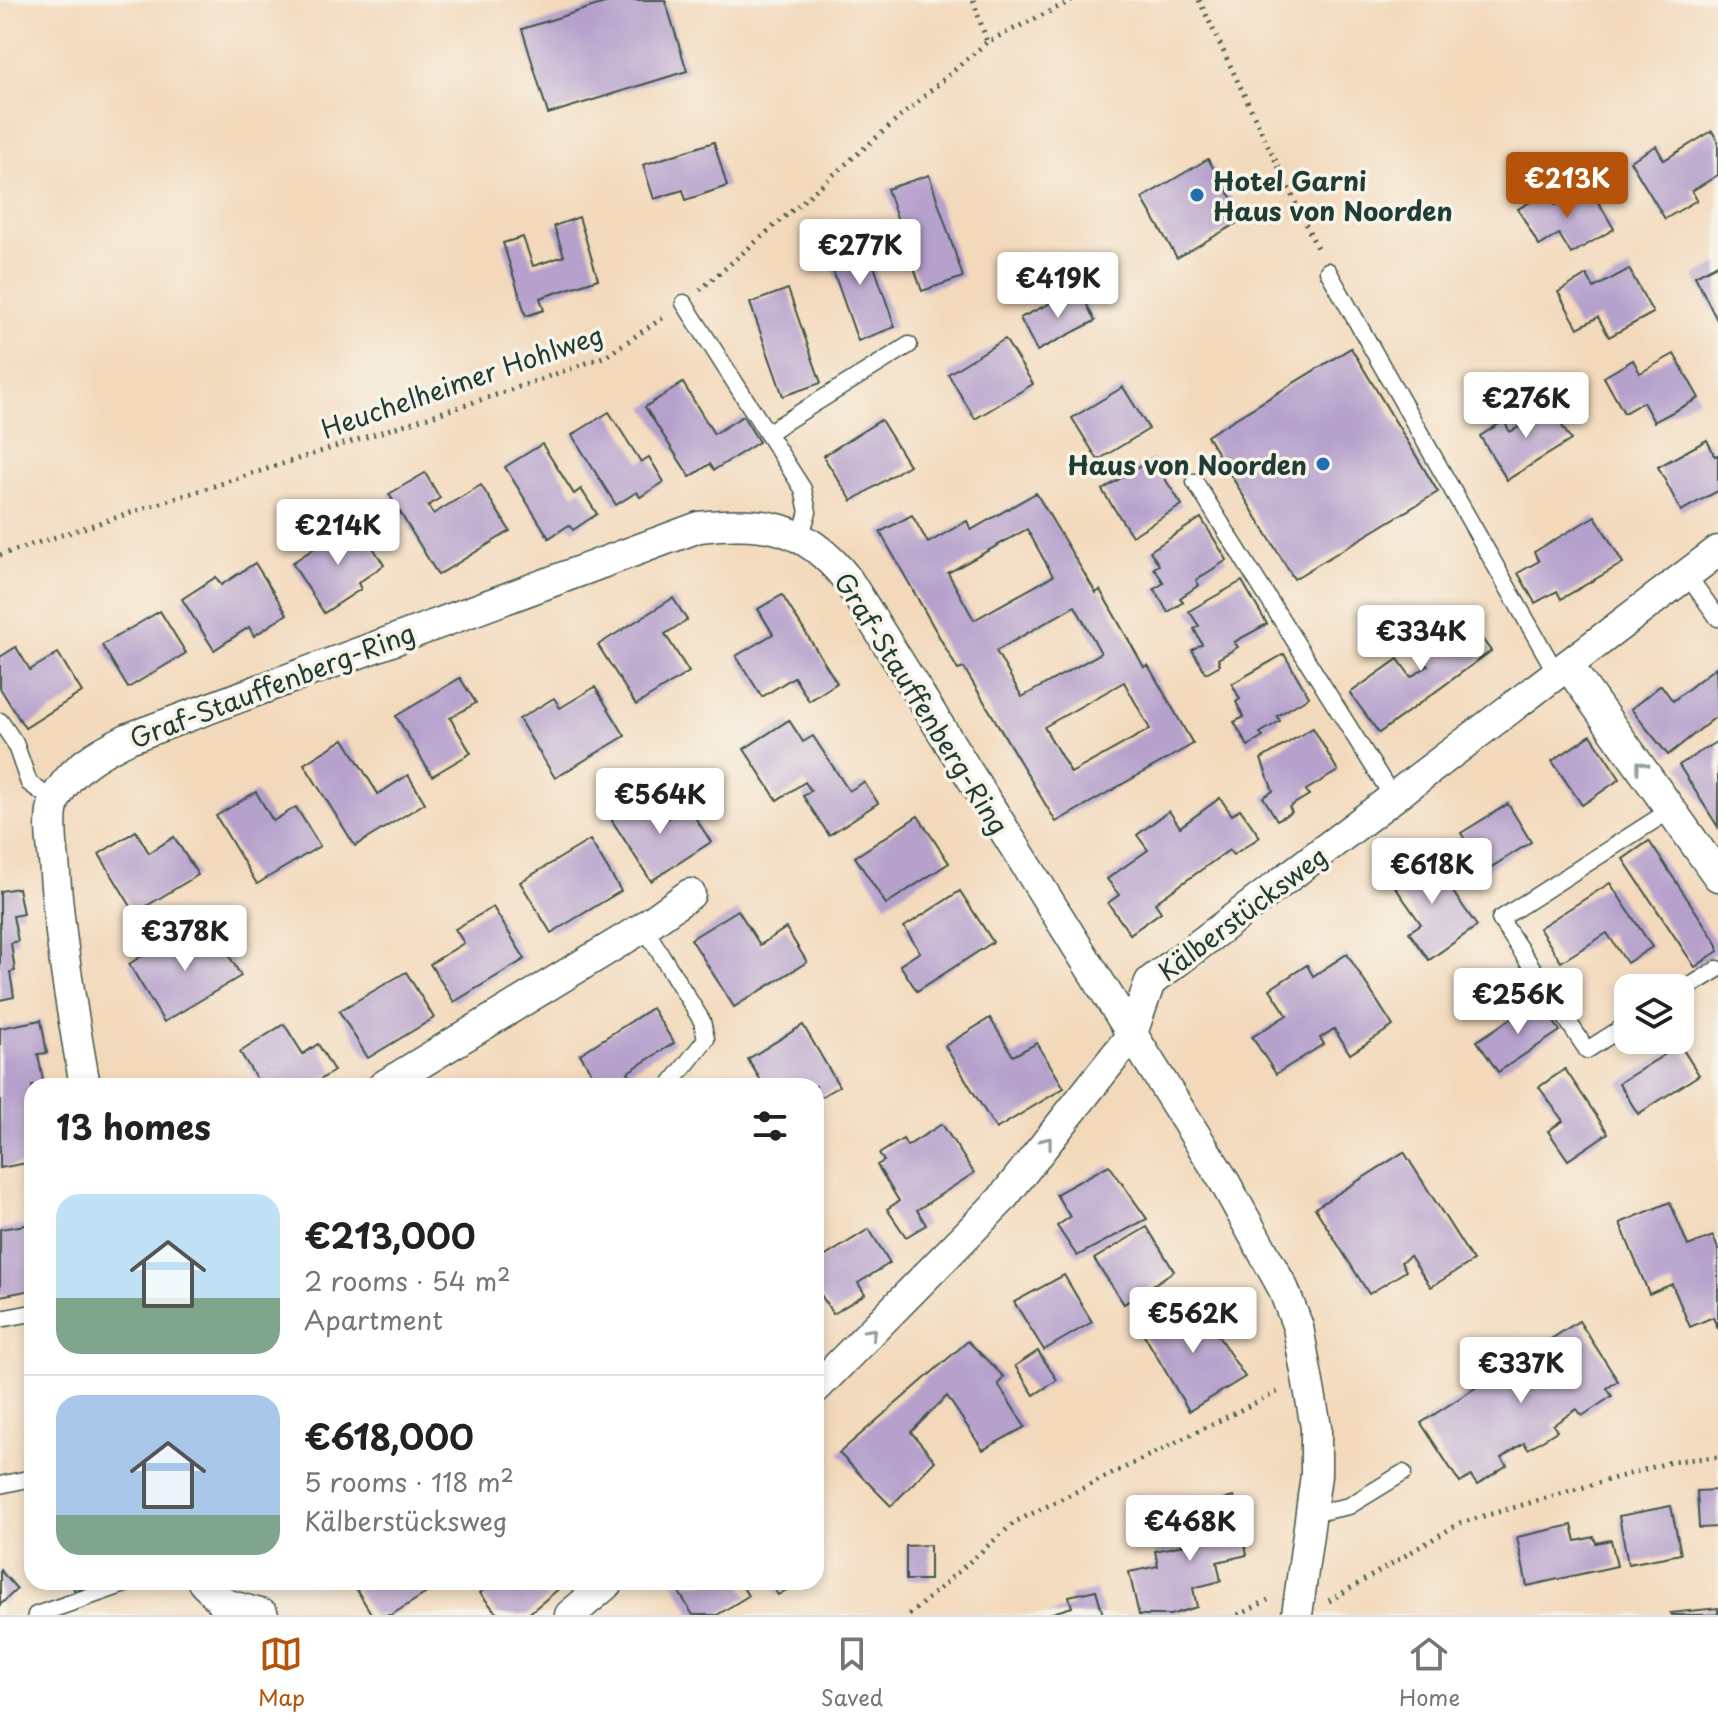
<!DOCTYPE html>
<meta charset="utf-8">
<style>
:root{--surface:#fff;--page:#f2f2f2;--text:#222;--muted:#767676;--line:#e0e0e0;--accent:#b45309}
body{margin:0;font-family:"Playpen Sans",sans-serif;background:var(--page);color:var(--text);height:100vh;display:flex;flex-direction:column;font-size:30px;white-space:nowrap}
*{box-sizing:border-box;margin:0}
p{font-size:26px;color:var(--muted)}
.icon{flex:none;width:44px;height:44px;fill:none;stroke:currentColor;stroke-width:2;stroke-linecap:round;stroke-linejoin:round}
.map{position:relative;flex:1;overflow:hidden}
.sheet{position:absolute;left:24px;top:1078px;width:800px;height:512px;display:flex;flex-direction:column;background:var(--surface);border-radius:24px;box-shadow:0 4px 12px #0003}
.sheet>*{flex:none}
.fabs{position:absolute;left:1614px;top:974px;display:grid;gap:16px}
.fabs a{display:grid;place-items:center;width:80px;height:80px;border-radius:16px;background:var(--surface);box-shadow:0 4px 12px #0003;font-size:40px}
.price{position:absolute;translate:-50% -68px;padding:0 18px;border-radius:8px;background:#fff;color:#222;font-size:26px;line-height:52px;filter:drop-shadow(0 2px 4px #0008)}
.price::after{content:'';position:absolute;left:50%;top:48px;width:24px;height:18px;margin-left:-12px;background:inherit;clip-path:polygon(0 0,100% 0,50% 100%)}
.price.on{background:var(--accent);color:#fff}
ul{padding:0;list-style:none}
li{display:flex;align-items:center;gap:24px;height:200px;padding:0 32px}
li+li{border-top:2px solid var(--line)}
li span{display:grid;place-items:center;flex:none;width:224px;height:160px;border-radius:24px;color:#555}
li>.icon{margin-inline-start:auto}
span .icon{width:96px;height:96px;fill:#fffc;stroke-width:1}
li b{font-size:34px}
h2{display:flex;justify-content:space-between;align-items:center;height:96px;padding:0 32px;font-size:34px}
.menu{display:flex;justify-content:space-around;align-items:center;height:112px;border-top:2px solid var(--line);background:var(--surface);font-size:22px;color:var(--muted)}
.menu a{display:grid;justify-items:center;gap:4px}
.menu .on{color:var(--accent)}
.map>svg:first-child{display:block}
.building{fill:#b6a1cc;fill-rule:evenodd}
.lines{fill:none;stroke-linecap:round;stroke-linejoin:round}
.lane-casing{stroke:#3f5448;stroke-width:19}
.street-casing{stroke:#3f5448;stroke-width:33}
.path{stroke:#3f5448;stroke-width:5;stroke-dasharray:2 6;stroke-linecap:butt}
.lane{stroke:#fff;stroke-width:16}
.street{stroke:#fff;stroke-width:30}
.oneway{stroke:#8f9e9a}
.poi-dot{fill:#1f6fb2;stroke:#f7f3e8;stroke-width:3}
.labels{text-anchor:middle;dominant-baseline:central;stroke-width:7;stroke-linejoin:round;paint-order:stroke}
.poi-label{font-size:26px;font-weight:bold;fill:#1f3d34;stroke:#f7f3e8;text-anchor:start}
.street-label{font-size:26px;fill:#1f3d34;stroke:#f7f3e8}
</style>
<div class="map">
<svg width="1718" height="1615" viewBox="0 0 1718 1615">
<rect width="100%" height="100%" fill="#f7f3e8"/>
<filter id="ink" filterUnits="userSpaceOnUse"><feTurbulence type="fractalNoise" baseFrequency=".0125" numOctaves="2"/><feDisplacementMap in="SourceGraphic" scale="16" xChannelSelector="R" yChannelSelector="G"/><feConvolveMatrix kernelMatrix="1 2 1 2 8 2 1 2 1" color-interpolation-filters="sRGB"/></filter>
<filter id="wash" filterUnits="userSpaceOnUse"><feTurbulence type="fractalNoise" baseFrequency=".006" numOctaves="4" result="noise"/><feDisplacementMap in="SourceGraphic" scale="32" xChannelSelector="R" yChannelSelector="G"/><feGaussianBlur stdDeviation="1.8" result="paint"/><feColorMatrix in="noise" values="0 0 0 0 0 0 0 0 0 0 0 0 0 0 0 0 0 1.4 0 .05"/><feComposite in="paint" operator="in"/></filter>
<g filter="url(#wash)">
<rect width="100%" height="100%" fill="#f3d9bb"/>
<g id="blocks">
<!-- building -->
<g class="building">
<polygon points="614,0 665,0 687,71 548,114 522,29"/>
<polygon points="1712,131 1718,141 1718,175 1692,191 1697,200 1665,219 1630,161 1656,146 1664,160"/>
<polygon points="714,142 727,186 686,200 683,190 654,199 643,165"/>
<polygon points="1208,159 1244,219 1177,258 1142,198"/>
<polygon points="929,175 963,277 922,291 887,189"/>
<polygon points="1589,186 1614,229 1571,254 1559,234 1539,246 1518,209 1548,192 1555,205"/>
<polygon points="579,217 598,279 540,298 544,310 526,316 503,243 523,237 533,266 564,256 554,226"/>
<polygon points="863,234 895,327 858,341 825,248"/>
<polygon points="1718,264 1718,322 1695,276"/>
<polygon points="1629,269 1653,313 1609,337 1598,317 1578,328 1558,292 1587,275 1594,288"/>
<polygon points="788,289 821,383 783,396 750,303"/>
<polygon points="1079,289 1095,321 1037,351 1020,318"/>
<polygon points="1005,339 1033,384 975,419 948,374"/>
<polygon points="1351,348 1438,492 1294,579 1207,436"/>
<polygon points="1674,354 1699,398 1654,422 1643,402 1624,413 1604,377 1633,360 1640,373"/>
<polygon points="683,383 714,434 743,416 759,442 714,470 710,464 690,477 645,407"/>
<polygon points="1123,387 1149,429 1098,460 1072,418"/>
<polygon points="1545,399 1571,440 1507,480 1480,436 1504,421 1510,432 1523,425 1517,416"/>
<polygon points="609,412 641,462 649,457 664,482 640,497 637,492 616,505 572,435"/>
<polygon points="881,420 909,465 852,501 823,456"/>
<polygon points="1707,440 1715,456 1718,455 1718,491 1681,511 1658,467"/>
<polygon points="542,444 574,494 581,489 597,514 573,530 569,525 549,538 505,467"/>
<polygon points="1152,459 1182,505 1132,536 1102,490"/>
<polygon points="425,473 440,498 428,506 433,514 481,485 510,531 438,575 389,494"/>
<path d="M1036,493L1096,593L1100,590L1144,667L1148,665L1193,744L1056,822L964,668L958,670L880,532L912,515L928,543L967,521L971,530ZM1027,529L1053,576L974,620L948,573ZM1075,606L1101,653L1022,697L996,651ZM1124,682L1150,729L1071,773L1044,727Z"/>
<polygon points="1595,516 1623,563 1561,599 1557,591 1535,603 1518,573 1539,561 1534,552"/>
<polygon points="1201,518 1227,560 1196,580 1199,585 1180,598 1183,602 1168,612 1154,589 1164,583 1154,568 1159,565 1150,551"/>
<polygon points="356,521 384,565 358,583 361,589 324,613 292,563"/>
<polygon points="255,563 287,614 254,636 249,627 214,650 182,599 216,577 221,585"/>
<polygon points="1242,581 1267,624 1234,642 1238,647 1218,659 1220,665 1206,673 1192,650 1202,644 1194,629 1199,626 1189,611"/>
<polygon points="782,595 837,683 809,701 794,677 762,697 736,656 773,634 758,609"/>
<polygon points="673,598 687,620 665,634 689,672 636,705 598,645"/>
<polygon points="160,611 186,653 128,688 102,645"/>
<polygon points="1462,611 1491,651 1379,733 1350,693 1398,659 1411,677 1428,666 1413,646"/>
<polygon points="16,647 30,670 58,653 82,692 25,728 0,688 0,657"/>
<polygon points="1284,654 1309,697 1277,716 1280,721 1260,733 1263,737 1248,746 1234,722 1244,717 1236,702 1240,699 1232,684"/>
<polygon points="1716,667 1718,715 1668,755 1631,709 1661,685 1673,701"/>
<polygon points="460,678 476,703 450,718 471,753 432,776 396,716"/>
<polygon points="595,687 625,736 555,778 519,719 554,698 560,708"/>
<polygon points="789,720 803,742 813,736 849,791 864,782 878,803 829,835 803,796 811,791 805,782 777,800 744,749"/>
<polygon points="1313,728 1338,771 1306,790 1309,795 1289,807 1292,812 1277,820 1263,797 1273,791 1261,759"/>
<polygon points="1591,735 1620,779 1582,805 1552,761"/>
<polygon points="344,739 378,794 408,775 425,803 355,846 304,764"/>
<polygon points="1716,742 1718,745 1718,827 1679,765"/>
<polygon points="256,792 273,821 296,807 320,846 257,884 216,816"/>
<polygon points="650,794 667,819 687,805 711,842 651,881 611,819"/>
<polygon points="1220,798 1232,815 1240,809 1260,837 1233,855 1229,850 1155,903 1161,912 1130,934 1108,903 1119,895 1107,879 1148,850 1137,835 1169,811 1180,827"/>
<polygon points="1508,804 1531,842 1485,871 1461,833"/>
<polygon points="918,816 949,863 886,904 855,857"/>
<polygon points="136,831 149,853 174,837 198,875 135,913 99,854"/>
<polygon points="590,840 621,891 551,933 520,882"/>
<polygon points="1649,841 1718,945 1718,951 1695,967 1623,859"/>
<polygon points="1424,851 1477,926 1429,960 1409,932 1421,924 1388,877"/>
<polygon points="1610,883 1652,947 1627,963 1607,933 1561,962 1539,928"/>
<polygon points="18,888 23,914 13,916 18,941 11,943 15,971 10,972 14,997 0,1000 0,891"/>
<polygon points="960,891 993,942 917,991 900,965 920,952 904,927"/>
<polygon points="493,907 525,959 454,1002 430,964 464,943 455,929"/>
<polygon points="738,910 760,945 786,928 807,962 734,1007 691,939"/>
<polygon points="213,928 241,976 164,1022 129,964 168,940 174,951"/>
<polygon points="1347,954 1393,1026 1350,1054 1334,1029 1320,1038 1324,1044 1276,1074 1252,1037 1287,1015 1270,989 1307,965 1313,976"/>
<polygon points="406,972 434,1018 368,1058 339,1011"/>
<polygon points="1539,1000 1560,1031 1498,1072 1477,1041"/>
<polygon points="652,1008 674,1043 628,1072 634,1081 626,1086 600,1086 580,1054"/>
<polygon points="990,1018 1013,1056 1037,1043 1064,1088 996,1129 945,1046"/>
<polygon points="41,1020 47,1053 38,1054 44,1086 32,1086 32,1162 0,1168 0,1028"/>
<polygon points="284,1024 303,1054 318,1044 334,1071 310,1086 261,1086 240,1052"/>
<polygon points="803,1025 839,1086 816,1100 816,1086 764,1086 748,1059"/>
<polygon points="1680,1045 1699,1075 1638,1114 1619,1083"/>
<polygon points="1565,1069 1608,1133 1568,1160 1548,1131 1563,1121 1539,1087"/>
<polygon points="942,1124 974,1173 917,1210 926,1225 906,1237 887,1209 899,1201 877,1165 884,1161 879,1154 903,1139 907,1146"/>
<polygon points="1404,1152 1473,1261 1431,1287 1410,1256 1401,1262 1406,1271 1369,1294 1315,1208"/>
<polygon points="1109,1165 1147,1219 1077,1256 1057,1226 1070,1217 1056,1194"/>
<polygon points="1670,1202 1688,1246 1713,1236 1718,1249 1718,1329 1713,1317 1690,1327 1672,1284 1649,1294 1620,1223"/>
<polygon points="32,1224 32,1290 0,1296 0,1229"/>
<polygon points="1147,1227 1174,1271 1124,1304 1094,1259"/>
<polygon points="869,1229 890,1263 858,1283 865,1294 833,1314 816,1287 816,1262"/>
<polygon points="1064,1275 1092,1322 1044,1350 1014,1302"/>
<polygon points="1194,1299 1245,1377 1189,1411 1143,1333"/>
<polygon points="1579,1321 1618,1381 1607,1388 1612,1396 1582,1416 1577,1409 1553,1425 1557,1431 1528,1449 1524,1443 1501,1458 1507,1465 1477,1485 1471,1476 1460,1483 1421,1423"/>
<polygon points="968,1341 1004,1377 998,1384 1025,1427 983,1450 947,1396 911,1432 935,1461 891,1506 839,1453"/>
<polygon points="1038,1351 1057,1380 1034,1395 1015,1366"/>
<polygon points="1718,1490 1718,1527 1699,1528 1697,1491"/>
<polygon points="1234,1497 1247,1555 1217,1562 1221,1581 1193,1588 1197,1607 1170,1615 1139,1615 1129,1572 1158,1566 1155,1551 1183,1545 1180,1530 1208,1524 1204,1504"/>
<polygon points="1671,1506 1681,1554 1628,1564 1619,1516"/>
<polygon points="1572,1525 1576,1541 1594,1537 1596,1543 1611,1540 1617,1566 1527,1586 1517,1537"/>
<polygon points="930,1545 930,1580 906,1580 906,1546"/>
<polygon points="0,1570 17,1589 0,1605"/>
<polygon points="72,1582 107,1582 107,1583 74,1590"/>
<polygon points="352,1582 440,1582 441,1584 391,1615 372,1615"/>
<polygon points="494,1582 567,1582 527,1615 498,1615 480,1593"/>
<polygon points="673,1582 740,1582 748,1596 717,1615 693,1615"/>
<polygon points="769,1582 800,1582 778,1595"/>
<polygon points="1096,1590 1103,1615 1046,1615 1072,1607 1069,1596"/>
<polygon points="1718,1608 1718,1615 1671,1615 1670,1613"/>
</g>
</g>
</g>
<g filter="url(#ink)">
<use href="#blocks" fill-opacity="0" stroke="#3f5448" stroke-width="2"/>
<g class="lines">
<defs>
<g id="lane">
<polyline points="1328,271 1558,676"/>
<polyline points="684,303 803,489 808,512 801,535"/>
<polyline points="767,433 909,345"/>
<polyline points="1195,482 1394,799"/>
<polyline points="1687,575 1718,618"/>
<polyline points="0,721 15,743 29,783 54,801"/>
<polyline points="644,927 702,1021 706,1039 670,1085"/>
<polyline points="1680,992 1718,969"/>
<polyline points="1628,1024 1587,1050 1500,919 1672,809"/>
<polyline points="0,1319 32,1313"/>
<polyline points="0,1485 32,1478"/>
<polyline points="1311,1514 1349,1506 1403,1473"/>
<polyline points="36,1615 131,1582"/>
</g>
<g id="street">
<polyline points="1569,667 1718,876"/>
<path d="M85,1086C72,1011 59,937 54,861C52,844 48,816 55,800C69,769 100,752 129,738L699,527C764,519 805,526 847,579L1224,1181L1283,1288L1298,1327L1316,1427V1475L1297,1615"/>
<polyline points="383,1086 644,927 690,894"/>
<polyline points="816,1388 1001,1200 1131,1036 1150,982 1718,551"/>
<polyline points="203,1582 225,1604 263,1615"/>
<polyline points="570,1615 609,1582"/>
</g>
</defs>
<!-- lane casing -->
<use href="#lane" class="lane-casing"/>
<!-- street casing -->
<use href="#street" class="street-casing"/>
<!-- path -->
<g class="path">
<polyline points="973,0 987,42"/>
<polyline points="1199,0 1319,252"/>
<polyline points="700,290 987,42 1073,0"/>
<polyline points="0,555 496,395 606,356 667,315"/>
<polyline points="1329,1601 1460,1523 1674,1461 1718,1457"/>
<polyline points="909,1615 1015,1522 1281,1390"/>
<polyline points="1238,1615 1268,1600"/>
</g>
<!-- lane -->
<use href="#lane" class="lane"/>
<!-- street -->
<use href="#street" class="street"/>
</g>
<!-- one-way arrows -->
<defs><path id="oneway-chevron" d="M-2-3.5L2.5 0L-2 3.5" fill="none" stroke-width="1.6" stroke-linecap="round" stroke-linejoin="round" transform="scale(2)"/></defs>
<g class="oneway">
<use href="#oneway-chevron" transform="translate(1641 766) rotate(-126)"/>
<use href="#oneway-chevron" transform="translate(1047 1142) rotate(-52)"/>
<use href="#oneway-chevron" transform="translate(871 1333) rotate(-46)"/>
</g>
</g>
<!-- markers -->
<g class="poi-dot">
<circle cx="1197" cy="195" r="8"/>
<circle cx="1323" cy="464" r="8"/>
</g>
<g class="labels">
<!-- poi labels -->
<g class="poi-label">
<text x="1213" y="180">Hotel Garni<tspan x="1213" dy="30">Haus von Noorden</tspan></text>
<text x="1307" y="464" text-anchor="end">Haus von Noorden</text>
</g>
<!-- street labels -->
<g class="street-label">
<text transform="translate(462 381) rotate(-19)">Heuchelheimer Hohlweg</text>
<text transform="translate(272 685) rotate(-21)">Graf-Stauffenberg-Ring</text>
<text transform="translate(922 703) rotate(58)">Graf-Stauffenberg-Ring</text>
<text transform="translate(1242 913) rotate(-37)">Kälberstücksweg</text>
</g>
</g>
</svg>
<div class="fabs">
<a><svg class="icon" aria-label="layers" viewBox="0 0 24 24"><path d="M12 4l9 5-9 5-9-5zM3 14l9 5 9-5"/></svg></a>
</div>
<b class="price on" style="left:1567px;top:220px">€213K</b>
<b class="price" style="left:860px;top:287px">€277K</b>
<b class="price" style="left:1058px;top:320px">€419K</b>
<b class="price" style="left:1526px;top:440px">€276K</b>
<b class="price" style="left:338px;top:567px">€214K</b>
<b class="price" style="left:1421px;top:673px">€334K</b>
<b class="price" style="left:660px;top:836px">€564K</b>
<b class="price" style="left:1432px;top:906px">€618K</b>
<b class="price" style="left:185px;top:973px">€378K</b>
<b class="price" style="left:1518px;top:1036px">€256K</b>
<b class="price" style="left:1193px;top:1355px">€562K</b>
<b class="price" style="left:1521px;top:1405px">€337K</b>
<b class="price" style="left:1190px;top:1563px">€468K</b>
<section class="sheet">
<h2>13 homes<svg class="icon" aria-label="filters" viewBox="0 0 24 24"><path d="M4 7h16M4 17h16"/><circle cx="9" cy="7" r="2"/><circle cx="15" cy="17" r="2"/></svg></h2>
<ul>
<li><span style="background:linear-gradient(#bfe0f5 65%,#7fa58c 0)"><svg class="icon" aria-label="home" viewBox="0 0 24 24"><path d="M3 11l9-7 9 7M6 9v11h12V9"/></svg></span><div><b>€213,000</b><p>2 rooms · 54 m²</p><p>Apartment</p></div></li>
<li><span style="background:linear-gradient(#a9c7e8 75%,#7fa58c 0)"><svg class="icon" aria-label="home" viewBox="0 0 24 24"><path d="M3 11l9-7 9 7M6 9v11h12V9"/></svg></span><div><b>€618,000</b><p>5 rooms · 118 m²</p><p>Kälberstücksweg</p></div></li>
</ul>
</section>
</div>
<nav class="menu">
<a class="on"><svg class="icon" aria-label="map" viewBox="0 0 24 24"><path d="M3 6l6-2 6 2 6-2v14l-6 2-6-2-6 2zM9 4v14M15 6v14"/></svg>Map</a>
<a><svg class="icon" aria-label="saved" viewBox="0 0 24 24"><path d="M7 4h10v16l-5-4-5 4z"/></svg>Saved</a>
<a><svg class="icon" aria-label="home" viewBox="0 0 24 24"><path d="M3 11l9-7 9 7M6 9v11h12V9"/></svg>Home</a>
</nav>
